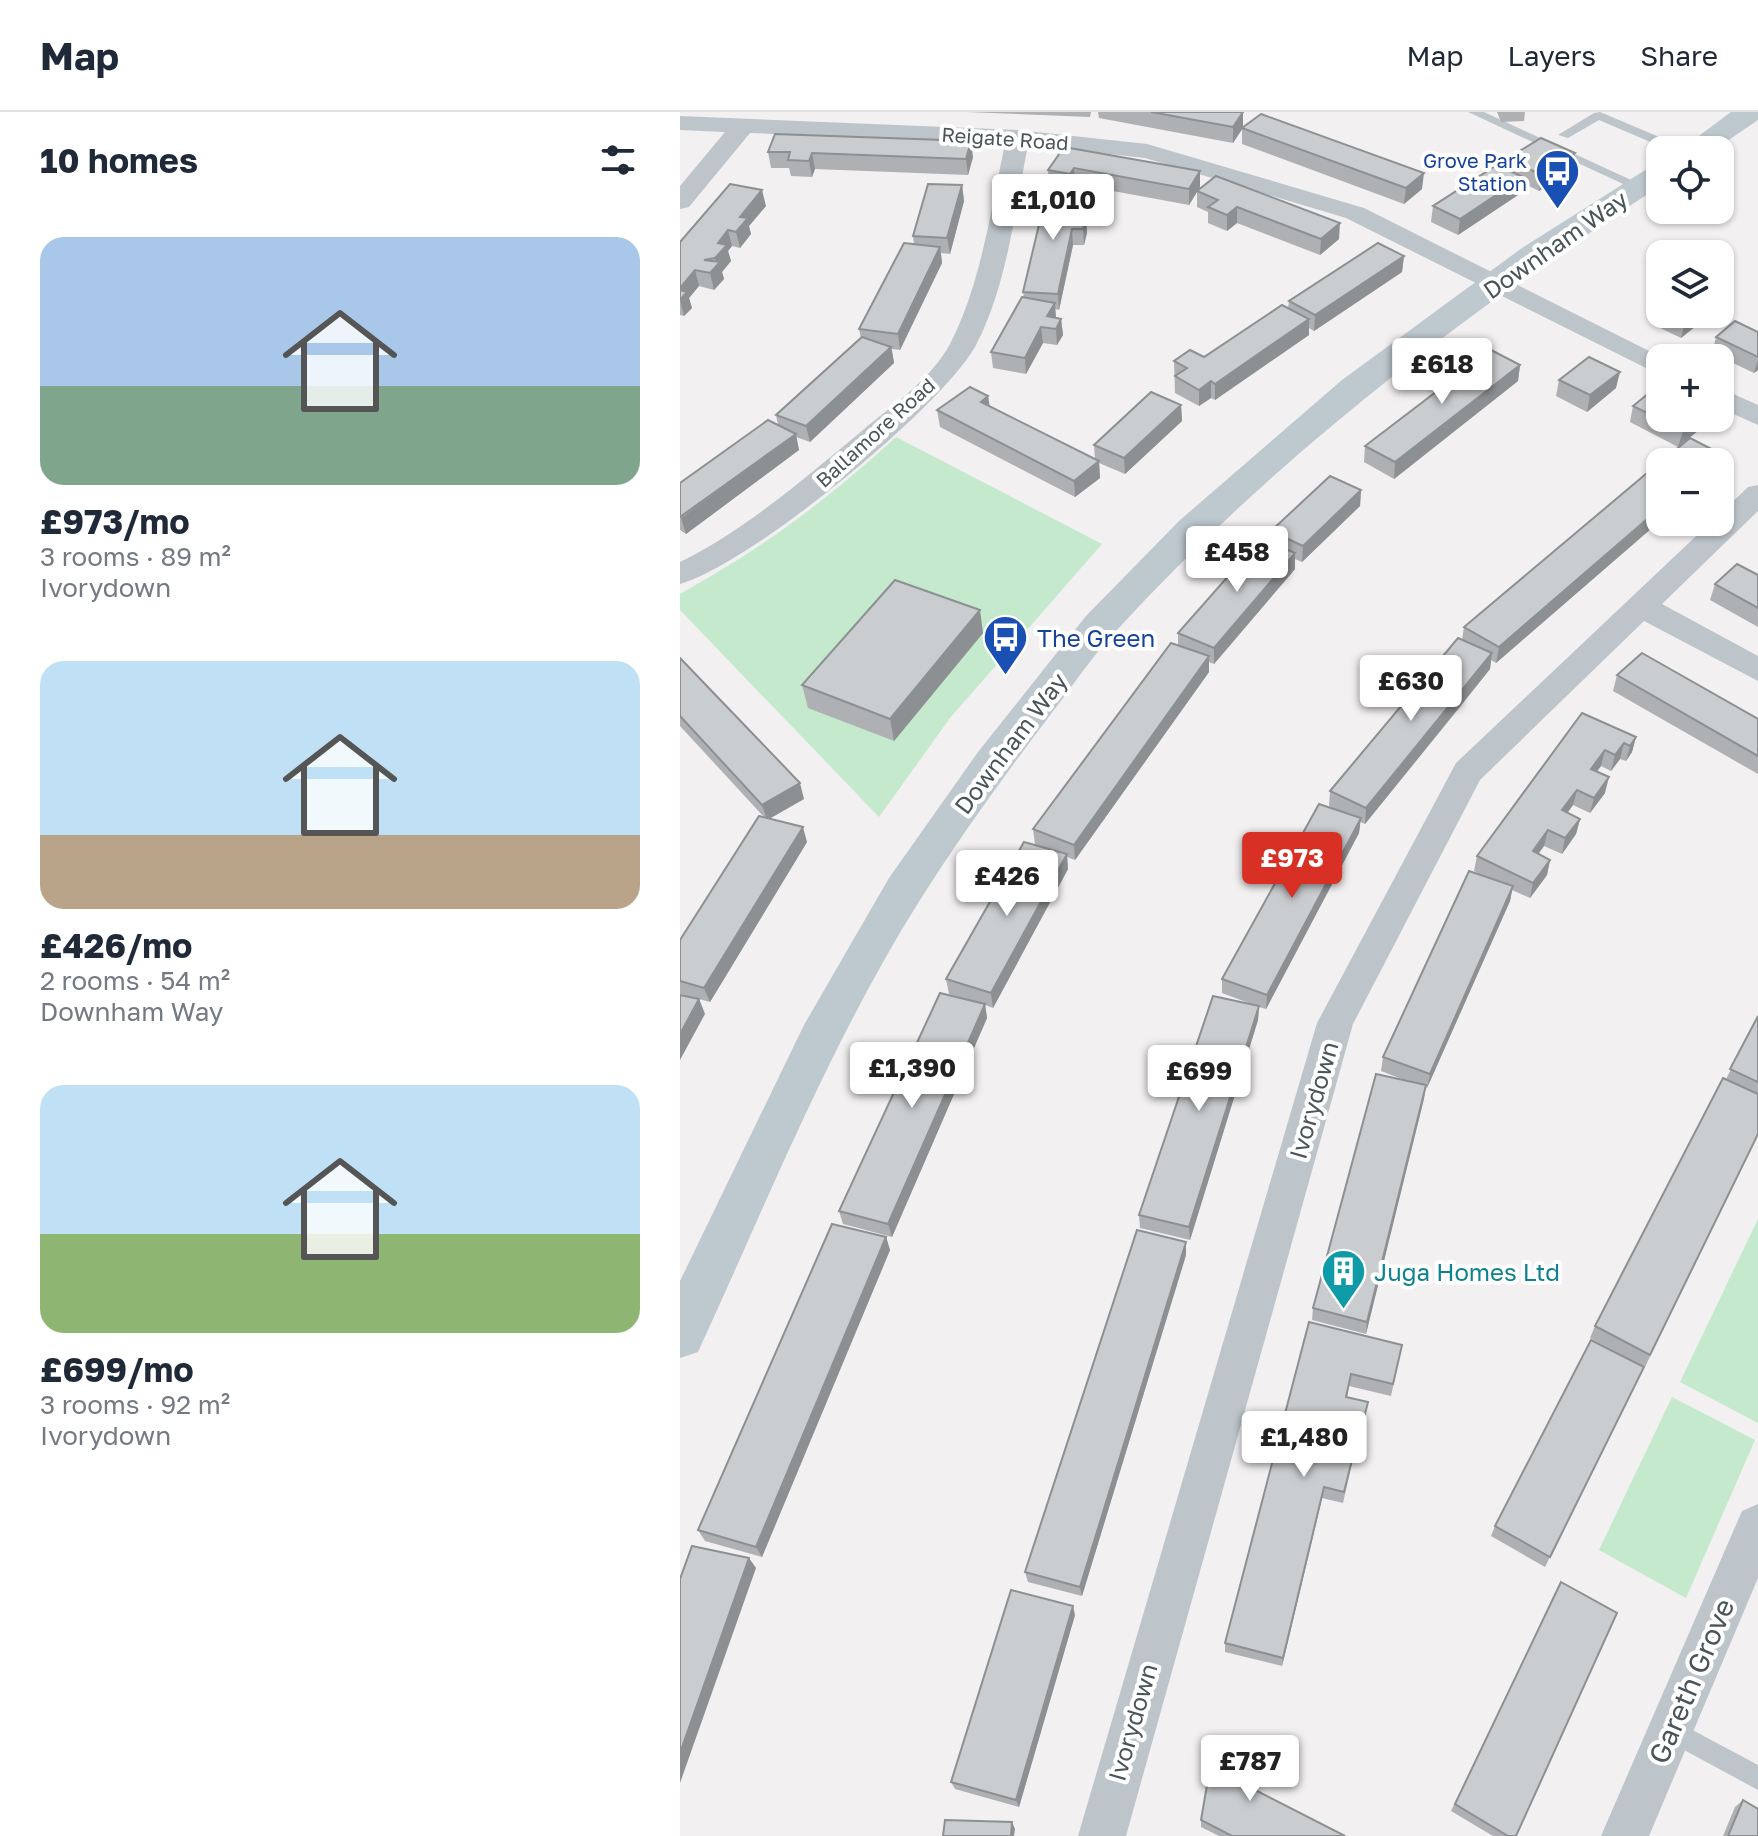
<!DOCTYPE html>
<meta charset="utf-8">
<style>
:root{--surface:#fff;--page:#f6f6f7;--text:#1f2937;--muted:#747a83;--line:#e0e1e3;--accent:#d93025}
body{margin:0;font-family:"Golos Text",sans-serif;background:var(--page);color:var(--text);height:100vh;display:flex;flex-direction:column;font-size:30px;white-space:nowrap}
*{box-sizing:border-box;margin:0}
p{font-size:26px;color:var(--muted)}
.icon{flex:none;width:44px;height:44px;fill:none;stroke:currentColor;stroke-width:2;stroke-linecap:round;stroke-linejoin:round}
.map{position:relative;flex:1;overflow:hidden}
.sheet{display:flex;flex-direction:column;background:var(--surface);width:680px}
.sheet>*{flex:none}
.fabs{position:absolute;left:966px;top:24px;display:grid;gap:16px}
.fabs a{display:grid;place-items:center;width:88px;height:88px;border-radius:16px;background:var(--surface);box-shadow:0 2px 6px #0004;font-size:40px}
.price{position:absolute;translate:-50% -68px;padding:0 18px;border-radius:8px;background:#fff;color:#222;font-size:26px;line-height:52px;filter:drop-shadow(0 2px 4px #0008)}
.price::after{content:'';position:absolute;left:50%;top:48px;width:24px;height:18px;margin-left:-12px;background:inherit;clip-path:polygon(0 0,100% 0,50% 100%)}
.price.on{background:var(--accent);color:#fff}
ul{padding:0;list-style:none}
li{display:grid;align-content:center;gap:16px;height:424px;padding:0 40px}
li span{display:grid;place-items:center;height:248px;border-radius:24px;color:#555}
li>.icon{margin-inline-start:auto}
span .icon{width:144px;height:144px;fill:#fffc;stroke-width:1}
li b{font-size:34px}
h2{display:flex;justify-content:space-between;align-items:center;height:96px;padding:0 40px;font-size:34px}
header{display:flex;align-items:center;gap:48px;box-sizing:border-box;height:112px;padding:0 40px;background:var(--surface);border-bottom:2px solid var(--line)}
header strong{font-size:38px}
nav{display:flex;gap:44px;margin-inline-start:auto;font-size:28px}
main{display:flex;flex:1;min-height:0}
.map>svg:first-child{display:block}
.green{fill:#c4e9cd;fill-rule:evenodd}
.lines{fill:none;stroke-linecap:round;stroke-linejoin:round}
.lane{fill:#bdc5ca;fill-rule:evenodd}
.street{fill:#bdc5ca;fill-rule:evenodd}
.secondary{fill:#bec8cf;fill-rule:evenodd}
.wall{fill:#aeb0b3}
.shaded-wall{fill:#8d9092}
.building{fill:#cacdd0;stroke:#8d9092;stroke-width:2}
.labels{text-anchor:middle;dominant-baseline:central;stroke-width:8;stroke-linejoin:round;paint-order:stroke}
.far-street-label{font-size:20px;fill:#4a555a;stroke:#fff}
.far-transit-label{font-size:20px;fill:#164399;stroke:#fff;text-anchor:end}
.street-label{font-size:24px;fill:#4a555a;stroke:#fff}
.transit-label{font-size:24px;fill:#164399;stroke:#fff;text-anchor:start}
.culture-label{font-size:24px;fill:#0d838f;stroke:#fff;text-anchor:start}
.near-street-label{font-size:28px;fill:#4a555a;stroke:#fff}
</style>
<header>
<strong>Map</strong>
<nav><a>Map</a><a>Layers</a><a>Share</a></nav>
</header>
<main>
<section class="sheet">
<h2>10 homes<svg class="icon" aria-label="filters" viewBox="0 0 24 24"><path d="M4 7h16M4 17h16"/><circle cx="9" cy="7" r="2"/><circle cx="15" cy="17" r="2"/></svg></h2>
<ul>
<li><span style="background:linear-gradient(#a9c7e8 60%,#7fa58c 0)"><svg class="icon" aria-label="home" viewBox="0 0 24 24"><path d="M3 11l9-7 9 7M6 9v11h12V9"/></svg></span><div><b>£973/mo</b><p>3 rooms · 89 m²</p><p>Ivorydown</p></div></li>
<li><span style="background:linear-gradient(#bfe0f5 70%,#b9a48a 0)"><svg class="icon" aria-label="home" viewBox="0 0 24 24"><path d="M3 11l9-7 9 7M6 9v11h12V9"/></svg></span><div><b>£426/mo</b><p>2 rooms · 54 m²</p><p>Downham Way</p></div></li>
<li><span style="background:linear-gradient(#bfe0f5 60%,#8fb573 0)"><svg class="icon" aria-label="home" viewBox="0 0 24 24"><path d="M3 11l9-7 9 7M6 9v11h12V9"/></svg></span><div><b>£699/mo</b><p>3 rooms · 92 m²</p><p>Ivorydown</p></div></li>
</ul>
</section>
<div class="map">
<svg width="1078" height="1724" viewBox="0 0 1078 1724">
<rect width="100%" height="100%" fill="#f2f0f0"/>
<!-- green -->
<g class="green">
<path d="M216,325L422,432L270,606L199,705L0,498V482C83,436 146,389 216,325ZM220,491L214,629L129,595Z"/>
<polygon points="1078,1107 1078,1311 1000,1270"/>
<polygon points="992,1285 1075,1328 1006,1486 919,1438"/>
</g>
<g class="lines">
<!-- lane -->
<g class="lane">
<polygon points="788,0 804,0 964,74 954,77"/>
<polygon points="920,0 1003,35 1005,38 989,38 919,8 888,26 878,23 914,1"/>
<polygon points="990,1606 1078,1653 1078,1678 982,1626 978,1618 982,1610"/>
</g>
<!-- street -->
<g class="street">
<path d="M0,4L338,18L467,32L684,96L983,246H980V263L666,106L465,46L348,33C335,98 327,174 296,233C262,296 69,453 0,472V450C68,416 125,366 183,318C213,293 251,267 270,232C301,172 311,97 325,32L70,21L9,95L0,97V74L45,20L0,18Z"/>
<polygon points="1040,276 1078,293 1078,313 1040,296"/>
<polygon points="1078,373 1078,399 982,492 1078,544 1078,569 964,509 800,668 673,912 446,1724 398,1724 637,911 776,651 1031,410 1040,410 1040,402 1068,375"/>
<polygon points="1078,1392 1078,1466 969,1724 921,1724 1062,1399"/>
</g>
<!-- secondary -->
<g class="secondary">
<polygon points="1051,0 1078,0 1078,8 1034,38 1000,38"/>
<path d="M980,52V74C783,203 595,345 436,519C413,543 394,572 374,598C327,660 281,723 240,788C151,929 88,1088 18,1240L0,1246V1169L124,913L209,766L298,640L406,504L499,409L662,268L842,136L970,55Z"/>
</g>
</g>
<!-- wall -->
<g class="wall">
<polygon points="286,0 411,0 410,5"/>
<polygon points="418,0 562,0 562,16 742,77 724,92 562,32 562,16 553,31 419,6"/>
<polygon points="817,0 845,0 844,9 821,10"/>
<polygon points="384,35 520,59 520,75 518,78 659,127 640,143 557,111 547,119 528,111 528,100 517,95 517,80 509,93 395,72 391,78 369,74 368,58"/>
<polygon points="88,40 293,45 288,63 135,57 132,65 111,64 109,56 91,56"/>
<polygon points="828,46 892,57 859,79 843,71 841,81 778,123 751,110 753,94 826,57"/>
<polygon points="282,73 284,89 270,142 261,141 262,151 220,238 212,237 214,251 130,330 116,325 119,338 6,422 0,418 0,371 98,313 96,303 181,226 179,217 234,132 233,124"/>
<polygon points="400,80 401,96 399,105 406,105 407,121 404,133 393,133 379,198 375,197 376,206 381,207 383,223 377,233 363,231 346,262 313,256 311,240 344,186 343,180"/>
<polygon points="86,94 69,114 71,122 60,136 52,134 48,139 51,149 42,160 44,167 34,178 19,174 9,186 12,196 4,204 0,203 0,130"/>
<polygon points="724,144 722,160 634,219 629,216 629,223 535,288 531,286 519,294 495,281 494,249 524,245 608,196 609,189"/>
<polygon points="980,192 980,202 1031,202 1001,226 972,212 975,195"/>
<polygon points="1078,220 1078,258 1074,261 1032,241 1036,225"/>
<polygon points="840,253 838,269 714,367 684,350 685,334"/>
<polygon points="879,268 936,276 907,300 876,284"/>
<polygon points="308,284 310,294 415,347 414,333 501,293 502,309 445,362 419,351 420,366 395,385 260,315 257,298"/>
<polygon points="953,294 1019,318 998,335 950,310"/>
<polygon points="980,354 980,409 816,551 811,548 810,557 780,595 685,712 680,710 679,721 586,897 579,895 578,908 510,1128 460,1116 459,1103 574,893 542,881 542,867 654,697 649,694 650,679 782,528 784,515 979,359"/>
<polygon points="681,378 680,394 622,450 615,447 615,457 534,552 529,550 529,560 395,748 387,745 388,757 313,896 305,893 307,906 212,1125 163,1112 159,1099 289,888 269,882 266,867 355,733 353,717 498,533 498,521 590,431 591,419"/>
<polygon points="1078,463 1078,515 1030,488 1035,472"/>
<polygon points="303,521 214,629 128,596 122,573"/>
<polygon points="0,546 124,687 89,707 127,730 30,890 19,887 25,902 18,887 0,882 0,828 84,705 0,614"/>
<polygon points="937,563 1078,607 1078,662 933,579"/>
<polygon points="902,601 956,625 952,640 946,649 940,647 931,659 921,654 916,660 925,681 910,701 893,693 887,701 900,707 896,722 882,742 864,734 858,742 870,748 867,763 850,786 832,778 830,789 747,976 746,975 686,1222 632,1208 633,1196 727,969 701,959 703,945 803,764 794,759 797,744"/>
<polygon points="1078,904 1078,1022 965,1255 910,1226 915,1214 1046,967"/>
<polygon points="206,1125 210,1138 82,1445 25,1429 18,1418"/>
<polygon points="506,1143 402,1484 348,1470 345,1460"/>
<polygon points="629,1210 722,1233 711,1284 669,1274 667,1285 686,1302 679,1329 657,1324 654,1335 672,1351 663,1391 642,1386 602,1554 545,1540 545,1531"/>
<polygon points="964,1255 865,1455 811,1424 815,1414"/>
<polygon points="881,1470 836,1724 813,1724 771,1699"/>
<polygon points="395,1503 339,1695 275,1677 271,1670"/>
<polygon points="581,1654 576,1678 665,1724 539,1724 521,1715 521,1708"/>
<polygon points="1063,1688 1078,1724 1043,1724 1055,1695"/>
</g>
<!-- shaded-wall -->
<g class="shaded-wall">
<polygon points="563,0 563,16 553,31 553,15"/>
<polygon points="291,29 293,45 288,63 286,47"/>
<polygon points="132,41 135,57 132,65 129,49"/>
<polygon points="895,41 892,57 859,79 861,63"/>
<polygon points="394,56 395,72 391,78 390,62"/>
<polygon points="520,59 520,75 509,93 509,77"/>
<polygon points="744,61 742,77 724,92 726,76"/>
<polygon points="843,65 841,81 778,123 780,107"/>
<polygon points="282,73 284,89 270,142 267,126"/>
<polygon points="82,78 86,94 69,114 71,122 60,136 56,120 60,105"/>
<polygon points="400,80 401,96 396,117 395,104"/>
<polygon points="557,95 557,111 547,119 547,103"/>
<polygon points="406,105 407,121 404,133 403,117"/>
<polygon points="660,111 659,127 640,143 641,127"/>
<polygon points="392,117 393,133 379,198 378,182"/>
<polygon points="48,118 52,134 48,139 51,149 42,160 44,167 34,178 30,161 37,153 35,146 38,131"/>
<polygon points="260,135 262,151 220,238 218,222"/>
<polygon points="724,144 722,160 634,219 635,203"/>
<polygon points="15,158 19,174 9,186 12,196 4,204 0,188 0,176"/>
<polygon points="1044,179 1040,195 1040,182"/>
<polygon points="375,191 376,207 367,204"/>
<polygon points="1015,202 1031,202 1001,226 1005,210"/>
<polygon points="381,207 383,223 377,233 376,217"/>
<polygon points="629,207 629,223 535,288 535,272"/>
<polygon points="361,215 363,231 346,262 345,246"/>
<polygon points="211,235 214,251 130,330 126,314"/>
<polygon points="1078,247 1078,258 1074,261"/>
<polygon points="840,253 838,269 714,367 715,350"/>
<polygon points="940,260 936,276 907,300 910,283"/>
<polygon points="531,269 531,286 519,294 519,278"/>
<polygon points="308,284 310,301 301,290"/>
<polygon points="501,293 502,309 445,362 444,346"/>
<polygon points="1018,306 1022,306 1019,318 998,335 1003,319"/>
<polygon points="116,322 119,338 6,422 1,406"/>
<polygon points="419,349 420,366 395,385 394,369"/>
<polygon points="681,378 680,394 622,450 623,434"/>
<polygon points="980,396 980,409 816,551 819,535"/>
<polygon points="615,441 615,457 534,552 534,536"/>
<polygon points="300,498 303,521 214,629 210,607"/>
<polygon points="812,541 810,557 685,712 686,696"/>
<polygon points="529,544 529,560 395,748 394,733"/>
<polygon points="956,625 952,640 946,649 950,634"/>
<polygon points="944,631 940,647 931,659 935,643"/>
<polygon points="925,638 921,654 907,673 911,657"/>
<polygon points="929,665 925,681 910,701 914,686"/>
<polygon points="120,671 124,687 87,708 82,693"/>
<polygon points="897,678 893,693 878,714 882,698"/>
<polygon points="681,706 679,721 586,897 587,883"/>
<polygon points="900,707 896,722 882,742 885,726"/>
<polygon points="123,715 127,730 30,890 24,876"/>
<polygon points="868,718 864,734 849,755 853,739"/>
<polygon points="387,742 388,757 313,896 311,881"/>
<polygon points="870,748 867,763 850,786 853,771"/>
<polygon points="833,774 830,789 747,976 750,962"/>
<polygon points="19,887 25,902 0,948 0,922"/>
<polygon points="305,892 307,906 212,1125 208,1112"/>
<polygon points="579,894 578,908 510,1128 509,1115"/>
<polygon points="746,973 744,987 686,1222 687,1210"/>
<polygon points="206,1125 210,1138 82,1445 76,1435"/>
<polygon points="506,1130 506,1143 402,1484 400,1475"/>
<polygon points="644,1375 642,1386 602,1554 603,1546"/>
<polygon points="69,1446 76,1456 0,1671 0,1641"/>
<polygon points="393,1494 395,1503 339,1695 336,1688"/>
<polygon points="332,1710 335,1717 334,1724 331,1724"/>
</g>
<!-- building -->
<g class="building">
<polygon points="471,0 563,0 553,15"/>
<polygon points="581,2 744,61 726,76 562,16"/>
<polygon points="95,22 291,29 286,47 132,41 129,49 108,48 110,40 88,40"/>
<polygon points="861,26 895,41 861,63 828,46"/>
<polygon points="384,35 520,59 509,77 394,56 390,62 368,58"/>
<polygon points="817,53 843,65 780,107 753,94"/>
<polygon points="536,64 660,111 641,127 557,95 547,103 528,95 538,88 517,79"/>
<polygon points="50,72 82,78 60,105 68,106 56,120 48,118 38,131 47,133 35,146 24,148 40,150 30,161 15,158 0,176 0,130"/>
<polygon points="248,72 282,73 267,126 233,124"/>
<polygon points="367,79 400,80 395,104 406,105 403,117 392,117 378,182 343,180"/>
<polygon points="224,131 260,135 218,222 179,217"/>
<polygon points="698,131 724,144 635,203 609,189"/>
<polygon points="0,178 7,180 0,188"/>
<polygon points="342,185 375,191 367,204 381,207 376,217 361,215 345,246 311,240"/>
<polygon points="602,193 629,207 535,272 531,269 519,278 495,264 507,256 494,249 510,238 524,245"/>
<polygon points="989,202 1015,202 1005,210"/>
<polygon points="1055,209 1078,220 1078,245 1036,225"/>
<polygon points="182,225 211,235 126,314 96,303"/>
<polygon points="811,238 840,253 715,350 685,334"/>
<polygon points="909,245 940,260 910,283 879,268"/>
<polygon points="290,275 308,284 301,290 419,349 394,369 257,298"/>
<polygon points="974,277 980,281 980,306 1018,306 1003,319 953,294"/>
<polygon points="471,280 501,293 444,346 414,333"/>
<polygon points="88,308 116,322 0,405 0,371"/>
<polygon points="1010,326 1043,343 1034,350 981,350"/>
<polygon points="973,356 980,359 980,396 819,535 784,515"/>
<polygon points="650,364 681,378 623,434 591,419"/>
<polygon points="581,427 615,441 534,536 498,521"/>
<polygon points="1057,452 1078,463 1078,496 1035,472"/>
<polygon points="215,468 300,498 210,607 122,573"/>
<polygon points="778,526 812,541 686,696 650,679"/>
<polygon points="491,531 529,544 394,733 353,717"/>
<polygon points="962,541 1078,607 1078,644 937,563"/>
<polygon points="0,546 120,671 82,693 0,604"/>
<polygon points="902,601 956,625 950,634 944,631 935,643 925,638 911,657 929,665 914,686 897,678 882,698 900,707 885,726 868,718 853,739 870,748 853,771 797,744"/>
<polygon points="639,692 681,706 587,883 542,867"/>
<polygon points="79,704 123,715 24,876 0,869 0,828"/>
<polygon points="344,730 387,742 311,881 266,867"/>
<polygon points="789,759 833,774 750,962 703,945"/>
<polygon points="260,881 305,892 208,1112 159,1099"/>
<polygon points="0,883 19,887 0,922"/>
<polygon points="533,884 579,894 509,1115 459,1103"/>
<polygon points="1078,904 1078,970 1050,957"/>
<polygon points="696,962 746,973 687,1210 633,1196"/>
<polygon points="1043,966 1078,982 1078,1022 970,1243 915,1214"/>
<polygon points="152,1112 206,1125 76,1435 18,1418"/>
<polygon points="457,1118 506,1130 400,1475 345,1460"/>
<polygon points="629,1210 722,1233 713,1272 671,1262 666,1285 688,1290 681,1318 659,1312 653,1335 674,1340 664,1380 644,1375 603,1546 545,1531"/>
<polygon points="911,1228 964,1255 870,1445 815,1414"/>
<polygon points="12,1434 69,1446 0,1641 0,1467"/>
<polygon points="881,1470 937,1501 836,1724 828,1724 775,1692"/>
<polygon points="331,1478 393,1494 336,1688 271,1670"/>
<polygon points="533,1638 582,1647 575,1678 665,1724 552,1724 521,1708"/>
<polygon points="1063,1688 1078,1697 1078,1724 1048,1724"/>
<polygon points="265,1708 332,1710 331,1724 263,1724"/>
</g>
<!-- icons -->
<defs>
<symbol id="bus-pin" viewBox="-11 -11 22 30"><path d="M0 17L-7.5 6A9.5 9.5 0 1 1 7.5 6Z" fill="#1a4fb4" stroke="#fff"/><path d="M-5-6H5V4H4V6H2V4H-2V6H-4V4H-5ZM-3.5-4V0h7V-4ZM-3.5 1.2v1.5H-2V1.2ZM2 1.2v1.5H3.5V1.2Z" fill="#fff"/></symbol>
<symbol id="building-pin" viewBox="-11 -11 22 30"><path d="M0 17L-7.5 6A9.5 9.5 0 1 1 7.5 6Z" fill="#0f9aa8" stroke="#fff"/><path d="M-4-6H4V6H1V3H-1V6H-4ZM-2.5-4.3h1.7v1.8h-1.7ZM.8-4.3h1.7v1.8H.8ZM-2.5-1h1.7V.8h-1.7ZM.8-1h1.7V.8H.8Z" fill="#fff"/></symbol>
</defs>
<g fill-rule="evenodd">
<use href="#bus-pin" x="852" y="34" width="51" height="69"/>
<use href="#bus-pin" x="300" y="500" width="51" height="69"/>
<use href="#building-pin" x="638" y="1134" width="51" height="69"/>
</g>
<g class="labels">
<!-- far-street labels -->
<g class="far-street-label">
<text transform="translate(325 26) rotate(4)">Reigate Road</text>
<text transform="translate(195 320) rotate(-42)">Ballamore Road</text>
</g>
<!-- far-transit labels -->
<g class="far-transit-label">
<text x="847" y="48">Grove Park<tspan x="847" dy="23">Station</tspan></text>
</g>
<!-- street labels -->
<g class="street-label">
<text transform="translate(875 132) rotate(-35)">Downham Way</text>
<text transform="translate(330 631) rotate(-53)">Downham Way</text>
<text transform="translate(633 988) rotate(-74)">Ivorydown</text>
<text transform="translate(452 1610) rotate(-74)">Ivorydown</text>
</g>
<!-- transit labels -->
<g class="transit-label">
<text x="357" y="525">The Green</text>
</g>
<!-- culture labels -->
<g class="culture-label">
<text x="694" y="1159">Juga Homes Ltd</text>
</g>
<!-- near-street labels -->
<g class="near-street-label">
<text transform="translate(1011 1569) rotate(-67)">Gareth Grove</text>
</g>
</g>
</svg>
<div class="fabs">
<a><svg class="icon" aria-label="locate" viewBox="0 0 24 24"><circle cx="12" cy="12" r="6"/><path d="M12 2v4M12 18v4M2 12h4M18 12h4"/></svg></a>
<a><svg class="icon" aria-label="layers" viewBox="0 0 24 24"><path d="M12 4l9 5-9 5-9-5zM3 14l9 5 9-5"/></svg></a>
<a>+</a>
<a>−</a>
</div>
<b class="price" style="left:373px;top:130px">£1,010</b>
<b class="price" style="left:762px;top:294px">£618</b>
<b class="price" style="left:557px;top:482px">£458</b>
<b class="price" style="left:731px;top:611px">£630</b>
<b class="price on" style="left:612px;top:788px">£973</b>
<b class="price" style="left:327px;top:806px">£426</b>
<b class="price" style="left:232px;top:998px">£1,390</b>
<b class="price" style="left:519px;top:1001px">£699</b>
<b class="price" style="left:624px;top:1367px">£1,480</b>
<b class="price" style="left:570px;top:1691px">£787</b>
</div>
</main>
